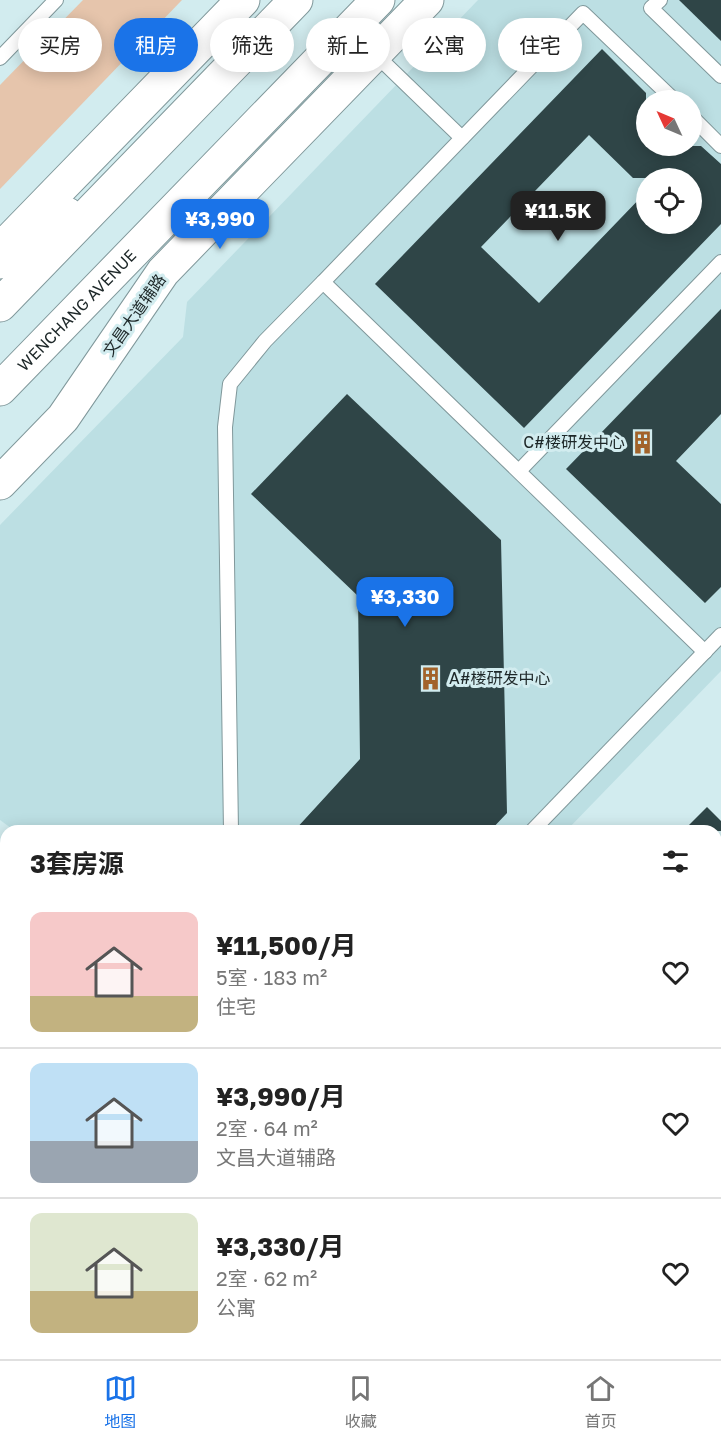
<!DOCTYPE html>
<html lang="zh">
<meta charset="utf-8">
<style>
:root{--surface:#fff;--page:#f6f6f6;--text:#222;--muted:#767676;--line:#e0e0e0;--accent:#1a73e8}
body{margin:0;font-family:"Golos Text","Noto Sans SC",sans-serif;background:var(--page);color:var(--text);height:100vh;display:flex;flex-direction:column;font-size:22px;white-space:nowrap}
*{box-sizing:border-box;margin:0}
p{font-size:20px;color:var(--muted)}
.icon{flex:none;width:33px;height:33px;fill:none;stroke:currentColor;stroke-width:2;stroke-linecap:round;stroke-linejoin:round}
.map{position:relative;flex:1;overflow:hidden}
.drawer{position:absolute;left:0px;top:825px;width:722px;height:534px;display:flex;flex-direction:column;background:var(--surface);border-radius:18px 18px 0 0;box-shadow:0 3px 15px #0003}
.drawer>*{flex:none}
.guide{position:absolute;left:18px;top:18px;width:686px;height:54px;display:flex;gap:12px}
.needle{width:39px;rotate:314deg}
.fabs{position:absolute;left:636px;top:90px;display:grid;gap:12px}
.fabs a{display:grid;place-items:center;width:66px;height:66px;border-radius:50%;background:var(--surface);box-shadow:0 3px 15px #0003;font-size:30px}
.price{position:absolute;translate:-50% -51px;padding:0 14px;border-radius:12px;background:var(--accent);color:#fff;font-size:20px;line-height:39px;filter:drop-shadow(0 2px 3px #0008)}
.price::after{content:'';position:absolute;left:50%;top:36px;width:18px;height:14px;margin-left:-9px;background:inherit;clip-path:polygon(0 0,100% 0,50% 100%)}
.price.on{background:#222;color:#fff}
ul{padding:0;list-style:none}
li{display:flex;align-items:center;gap:18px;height:150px;padding:0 30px}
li+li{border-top:2px solid var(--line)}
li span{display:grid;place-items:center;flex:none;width:168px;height:120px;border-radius:12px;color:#555}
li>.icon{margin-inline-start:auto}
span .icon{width:72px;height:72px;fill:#fffc;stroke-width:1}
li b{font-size:26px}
h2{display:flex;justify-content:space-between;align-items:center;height:72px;padding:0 30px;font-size:26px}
.tag{padding:0 21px;border-radius:27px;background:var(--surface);box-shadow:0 3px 15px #0003;font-size:21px;line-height:54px}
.tag.on{background:var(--accent);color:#fff}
.tab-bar{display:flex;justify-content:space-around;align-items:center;height:84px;border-top:2px solid var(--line);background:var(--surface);font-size:16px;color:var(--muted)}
.tab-bar a{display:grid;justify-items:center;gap:3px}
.tab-bar .on{color:var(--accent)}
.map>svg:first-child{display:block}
.built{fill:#bcdfe3;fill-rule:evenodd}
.green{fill:#e6c5ac}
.building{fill:#2f4547;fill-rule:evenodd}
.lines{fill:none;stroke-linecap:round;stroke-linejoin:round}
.lane-casing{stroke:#80989b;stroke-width:16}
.secondary-casing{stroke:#80989b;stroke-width:35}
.primary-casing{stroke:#80989b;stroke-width:35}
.highway-casing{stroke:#80989b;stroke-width:35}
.lane{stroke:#fff;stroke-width:14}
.secondary{stroke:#fff;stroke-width:33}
.primary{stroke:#fff;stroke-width:33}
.highway{stroke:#fff;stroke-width:33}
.labels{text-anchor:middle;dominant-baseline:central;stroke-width:6;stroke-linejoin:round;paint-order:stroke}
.street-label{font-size:16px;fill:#1d2728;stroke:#d2ecef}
.poi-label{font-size:16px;fill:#1d2728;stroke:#d2ecef;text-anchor:end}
</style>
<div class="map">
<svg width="721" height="1359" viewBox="0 0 721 1359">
<rect width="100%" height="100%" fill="#d2ecef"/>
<!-- built -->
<g class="built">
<path d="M478,0H721V671L566,831H15L0,820V525L183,337L187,302ZM646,100H692V146H646ZM646,178H692V224H646Z"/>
<polygon points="0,1305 6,1309 6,1353 70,1353 79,1359 0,1359"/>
</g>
<!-- green -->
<polygon class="green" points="83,0 182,0 0,189 0,85"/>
<!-- building -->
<g class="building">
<polygon points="679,0 721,0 721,41"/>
<path d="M602,49L646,93V146H701L721,164V224L524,428L375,284ZM589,135L633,178H692V224H646V192L539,303L481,247Z"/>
<polygon points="721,309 721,414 676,461 721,504 721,587 705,603 566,469"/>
<polygon points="347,394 501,540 507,813 490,831 294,831 360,759 358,596 251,494"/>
<polygon points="707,807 721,821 721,831 683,831"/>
</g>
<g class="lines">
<defs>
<g id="lane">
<polyline points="660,0 651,8 721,76"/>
<polyline points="375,54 462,138"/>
<polyline points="0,58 56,0"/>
<polyline points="692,117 721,146"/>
<polyline points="323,282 583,13 674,100"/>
<polyline points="519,471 721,262"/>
<polyline points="231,831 225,427 230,384 265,341 323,282 705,652"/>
<polyline points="532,831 721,635"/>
</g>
<g id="secondary">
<polyline points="0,250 243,0"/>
<polyline points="0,483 63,418 163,272 427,0"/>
<polyline points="0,942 6,946"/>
<polyline points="0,1175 6,1179"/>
<polyline points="263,1353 272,1359"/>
<polyline points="601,1353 610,1359"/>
</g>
<g id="primary">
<polyline points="0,262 67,214"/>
<polyline points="0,305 296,0"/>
<path id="s1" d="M0,389L378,0"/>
</g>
<g id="highway">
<polyline points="0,1005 6,1009"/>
<polyline points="0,1111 6,1115"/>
<polyline points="354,1353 363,1359"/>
<polyline points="510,1353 519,1359"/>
</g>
</defs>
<!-- lane casing -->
<use href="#lane" class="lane-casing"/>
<!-- secondary casing -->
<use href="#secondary" class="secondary-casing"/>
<!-- primary casing -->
<use href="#primary" class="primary-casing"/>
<!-- highway casing -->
<use href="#highway" class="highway-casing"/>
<!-- lane -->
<use href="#lane" class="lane"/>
<!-- secondary -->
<use href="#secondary" class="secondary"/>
<!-- primary -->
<use href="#primary" class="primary"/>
<!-- highway -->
<use href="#highway" class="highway"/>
</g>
<!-- icons -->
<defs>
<symbol id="building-bare" viewBox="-9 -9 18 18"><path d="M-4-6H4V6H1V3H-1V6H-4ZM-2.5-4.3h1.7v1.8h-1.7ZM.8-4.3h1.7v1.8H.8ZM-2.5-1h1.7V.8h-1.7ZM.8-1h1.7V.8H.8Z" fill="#a2632a" stroke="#d2ecef" stroke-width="2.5" paint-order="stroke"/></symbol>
</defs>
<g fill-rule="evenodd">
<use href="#building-bare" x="626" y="426" width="33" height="33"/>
<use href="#building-bare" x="414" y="662" width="33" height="33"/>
</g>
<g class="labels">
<!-- street labels -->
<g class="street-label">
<text stroke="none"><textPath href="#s1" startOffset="110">WENCHANG AVENUE</textPath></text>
<text transform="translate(134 315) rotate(-55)">文昌大道辅路</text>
</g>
<!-- poi labels -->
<g class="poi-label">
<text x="625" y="442">C#楼研发中心</text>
<text x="449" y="678" text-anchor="start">A#楼研发中心</text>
</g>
</g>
</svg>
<div class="fabs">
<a><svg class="needle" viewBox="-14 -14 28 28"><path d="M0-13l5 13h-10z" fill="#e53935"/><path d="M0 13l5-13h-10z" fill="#767676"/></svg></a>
<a><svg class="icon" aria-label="locate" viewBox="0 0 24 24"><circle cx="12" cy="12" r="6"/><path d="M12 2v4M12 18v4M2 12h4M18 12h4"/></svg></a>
</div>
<b class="price on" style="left:558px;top:242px">¥11.5K</b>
<b class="price" style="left:220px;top:250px">¥3,990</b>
<b class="price" style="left:405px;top:628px">¥3,330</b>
<div class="guide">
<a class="tag">买房</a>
<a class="tag on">租房</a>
<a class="tag">筛选</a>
<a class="tag">新上</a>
<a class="tag">公寓</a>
<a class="tag">住宅</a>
</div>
<section class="drawer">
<h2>3套房源<svg class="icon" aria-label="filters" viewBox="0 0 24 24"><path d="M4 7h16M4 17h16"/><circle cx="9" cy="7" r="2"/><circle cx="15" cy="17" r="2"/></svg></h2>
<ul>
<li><span style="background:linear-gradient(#f6c9c9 70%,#c2b280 0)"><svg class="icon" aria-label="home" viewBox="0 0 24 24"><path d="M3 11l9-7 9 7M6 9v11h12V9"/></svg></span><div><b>¥11,500/月</b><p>5室 · 183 m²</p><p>住宅</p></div><svg class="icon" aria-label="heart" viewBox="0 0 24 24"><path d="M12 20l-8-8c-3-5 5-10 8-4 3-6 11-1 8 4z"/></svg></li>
<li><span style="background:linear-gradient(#bfe0f5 65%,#9aa5b1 0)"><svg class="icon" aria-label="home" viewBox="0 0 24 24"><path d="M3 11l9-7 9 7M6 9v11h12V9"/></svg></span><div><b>¥3,990/月</b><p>2室 · 64 m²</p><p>文昌大道辅路</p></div><svg class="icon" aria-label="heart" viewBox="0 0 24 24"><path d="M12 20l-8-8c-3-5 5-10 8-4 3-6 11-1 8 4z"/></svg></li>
<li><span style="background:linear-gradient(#dfe7d0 65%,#c2b280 0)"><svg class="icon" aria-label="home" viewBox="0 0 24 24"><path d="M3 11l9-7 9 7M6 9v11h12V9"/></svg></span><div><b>¥3,330/月</b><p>2室 · 62 m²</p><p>公寓</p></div><svg class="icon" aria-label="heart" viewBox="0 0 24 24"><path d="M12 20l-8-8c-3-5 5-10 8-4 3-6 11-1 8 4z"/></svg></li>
</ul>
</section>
</div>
<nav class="tab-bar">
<a class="on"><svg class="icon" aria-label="map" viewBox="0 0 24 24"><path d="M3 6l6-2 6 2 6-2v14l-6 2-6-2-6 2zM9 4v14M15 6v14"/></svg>地图</a>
<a><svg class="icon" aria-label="saved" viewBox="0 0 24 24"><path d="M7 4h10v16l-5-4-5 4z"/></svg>收藏</a>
<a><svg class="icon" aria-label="home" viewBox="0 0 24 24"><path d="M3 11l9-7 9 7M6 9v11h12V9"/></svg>首页</a>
</nav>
